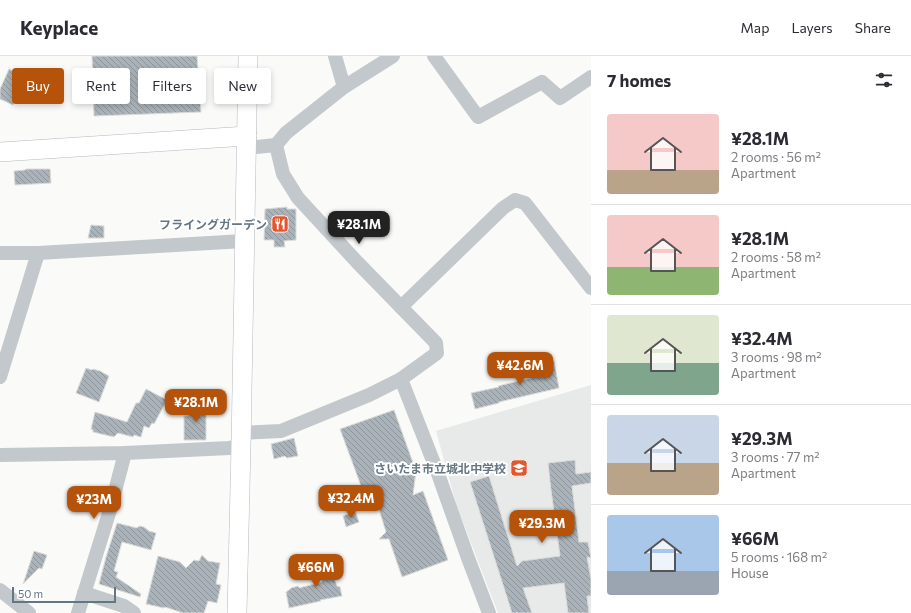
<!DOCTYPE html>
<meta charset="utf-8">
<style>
:root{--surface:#fff;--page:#f7f7f7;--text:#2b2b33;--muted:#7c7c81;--line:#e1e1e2;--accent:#b45309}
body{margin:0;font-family:Commissioner,"Noto Sans JP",sans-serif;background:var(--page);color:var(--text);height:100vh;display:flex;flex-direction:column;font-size:15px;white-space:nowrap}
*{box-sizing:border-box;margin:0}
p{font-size:13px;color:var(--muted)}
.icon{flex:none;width:22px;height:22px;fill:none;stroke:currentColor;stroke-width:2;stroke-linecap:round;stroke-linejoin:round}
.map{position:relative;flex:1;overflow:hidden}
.sheet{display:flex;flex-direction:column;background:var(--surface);width:320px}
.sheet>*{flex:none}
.hud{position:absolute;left:12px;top:12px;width:380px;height:36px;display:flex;gap:8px}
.scale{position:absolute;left:12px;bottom:10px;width:104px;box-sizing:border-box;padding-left:4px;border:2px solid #657683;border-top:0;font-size:11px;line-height:14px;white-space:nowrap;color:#657683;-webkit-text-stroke:3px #fff;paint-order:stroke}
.price{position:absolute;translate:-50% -34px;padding:0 9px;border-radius:8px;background:var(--accent);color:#fff;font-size:13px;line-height:26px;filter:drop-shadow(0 1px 2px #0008)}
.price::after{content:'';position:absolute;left:50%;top:24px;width:12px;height:9px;margin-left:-6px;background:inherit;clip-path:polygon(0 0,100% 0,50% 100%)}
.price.active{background:#222;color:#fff}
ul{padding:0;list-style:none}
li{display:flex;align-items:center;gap:12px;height:100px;padding:0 16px}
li+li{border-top:1px solid var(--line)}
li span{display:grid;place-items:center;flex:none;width:112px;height:80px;border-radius:4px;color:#555}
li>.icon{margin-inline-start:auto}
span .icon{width:48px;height:48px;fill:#fffc;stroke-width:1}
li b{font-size:17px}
h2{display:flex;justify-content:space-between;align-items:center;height:48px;padding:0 16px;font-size:17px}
.pill{padding:0 14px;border-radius:4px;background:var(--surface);box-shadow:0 2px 6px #0003;font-size:14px;line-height:36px}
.pill.active{background:var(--accent);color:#fff}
header{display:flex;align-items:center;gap:24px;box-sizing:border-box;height:56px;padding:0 20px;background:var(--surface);border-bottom:1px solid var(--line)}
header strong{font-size:19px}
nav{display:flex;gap:22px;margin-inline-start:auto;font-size:14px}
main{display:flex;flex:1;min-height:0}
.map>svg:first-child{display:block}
.built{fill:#e8e9e9}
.building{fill:url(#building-back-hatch);stroke:#dcdcda}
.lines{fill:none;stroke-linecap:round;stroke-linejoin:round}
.secondary-casing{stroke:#b3babf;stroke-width:20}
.street{stroke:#c3c8cc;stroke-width:14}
.secondary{stroke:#fff;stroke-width:19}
.labels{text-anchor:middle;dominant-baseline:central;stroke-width:4;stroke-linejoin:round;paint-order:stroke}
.poi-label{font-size:12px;font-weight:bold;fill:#657683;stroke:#fff;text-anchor:end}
</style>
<header>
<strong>Keyplace</strong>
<nav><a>Map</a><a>Layers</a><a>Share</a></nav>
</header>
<main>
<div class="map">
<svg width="591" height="557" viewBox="0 0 591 557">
<defs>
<pattern id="building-back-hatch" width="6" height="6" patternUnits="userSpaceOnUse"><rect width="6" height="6" fill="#aab3b9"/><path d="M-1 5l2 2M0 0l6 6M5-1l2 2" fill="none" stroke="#8e969c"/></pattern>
</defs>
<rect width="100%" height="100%" fill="#fafaf8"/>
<!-- built -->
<polygon class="built" points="591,329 591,557 498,557 456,448 436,375"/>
<!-- building -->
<g class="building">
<polygon points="92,0 197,0 201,56 94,60"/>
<polygon points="9,13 26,21 13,49 0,43 0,33"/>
<polygon points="26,113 50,113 51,127 15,129 14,115 25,114"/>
<polygon points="287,151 287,153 296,153 296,184 284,185 285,191 274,191 274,184 264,184 265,153"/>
<polygon points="91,169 104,170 104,182 88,182"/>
<polygon points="554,305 559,332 499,346 499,347 475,353 471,337 499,331 498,330 531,322 528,309 542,306 543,307"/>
<polygon points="86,312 92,314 93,313 100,315 109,320 99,346 76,337"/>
<polygon points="146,333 167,344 154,368 152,367 149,372 144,370 141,381 134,379 133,381 118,377 114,381 93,376 93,374 91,373 95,356 127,366 136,347 139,347"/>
<polygon points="188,348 206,348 206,384 184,384 184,360 188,360"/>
<polygon points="394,354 416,415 413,439 423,435 448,504 402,521 389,483 379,483 386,476 373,434 364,438 340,373"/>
<polygon points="294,382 298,400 287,402 285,400 274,403 271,388"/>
<polygon points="575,404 576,418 591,416 591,427 572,430 579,486 588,486 591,502 587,501 591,523 591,540 587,540 589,557 568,557 564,527 523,532 532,557 512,557 470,426 489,420 517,510 522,505 560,500 551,434 548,407"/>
<polygon points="355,455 359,466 346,471 343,460"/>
<polygon points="117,467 137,472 139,470 144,471 149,475 156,477 151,494 122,486 114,515 118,516 116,521 141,538 140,541 99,528 106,501"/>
<polygon points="34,495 47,499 42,513 39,512 23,528"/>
<polygon points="202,499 208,505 220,507 216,528 221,529 217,547 208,545 204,557 183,557 165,551 164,552 146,548 158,500 180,506 186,512 194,504 199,505"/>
<polygon points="320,503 333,503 334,522 337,530 340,531 342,540 320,544 321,545 289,552 286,536 289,534 291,532 298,530 299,532 322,526"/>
</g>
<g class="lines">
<defs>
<g id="secondary">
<polyline points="0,96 247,80"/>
<polyline points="237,557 241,390 248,0"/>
</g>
</defs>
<!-- secondary casing -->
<use href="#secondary" class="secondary-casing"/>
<!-- street -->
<g class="street">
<polyline points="335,0 344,31"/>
<polyline points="434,0 478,61 542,26 560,42 591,21"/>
<polyline points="246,92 276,89"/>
<polyline points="0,197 38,197 244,185"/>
<polyline points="401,251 503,152 515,144 525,147 591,232"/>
<polyline points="0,321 38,197"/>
<polyline points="401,323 437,415 468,502 489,557"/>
<polyline points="241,377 281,375 369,339 401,323 437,297 436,287 357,206 298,142 283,118 276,89 286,77 344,31 393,0"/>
<polyline points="0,399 125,397 229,392 241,390"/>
<polyline points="0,534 29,557"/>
<polyline points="84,537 124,550 134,557"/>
<polyline points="78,557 110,454 125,397"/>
</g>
<!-- secondary -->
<use href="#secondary" class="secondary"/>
</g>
<!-- icons -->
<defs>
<symbol id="restaurant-square" viewBox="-11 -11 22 22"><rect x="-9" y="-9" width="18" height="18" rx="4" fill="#e4572e" stroke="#fff"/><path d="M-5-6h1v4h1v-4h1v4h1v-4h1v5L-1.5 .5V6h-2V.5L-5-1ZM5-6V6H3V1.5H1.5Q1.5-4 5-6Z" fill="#fff"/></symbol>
<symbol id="school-square" viewBox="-11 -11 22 22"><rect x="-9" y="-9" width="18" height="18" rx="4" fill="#e4572e" stroke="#fff"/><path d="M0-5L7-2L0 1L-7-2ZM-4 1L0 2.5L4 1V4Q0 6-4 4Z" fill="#fff"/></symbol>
</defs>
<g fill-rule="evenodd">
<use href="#restaurant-square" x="270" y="158" width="20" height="20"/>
<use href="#school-square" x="509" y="402" width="20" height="20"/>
</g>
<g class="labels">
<!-- poi labels -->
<g class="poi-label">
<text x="267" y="168">フライングガーデン</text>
<text x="506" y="412">さいたま市立城北中学校</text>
</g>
</g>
</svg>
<div class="scale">50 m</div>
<b class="price active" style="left:359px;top:189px">¥28.1M</b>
<b class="price" style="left:520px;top:330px">¥42.6M</b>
<b class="price" style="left:196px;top:367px">¥28.1M</b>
<b class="price" style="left:351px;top:463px">¥32.4M</b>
<b class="price" style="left:94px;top:464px">¥23M</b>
<b class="price" style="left:542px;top:488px">¥29.3M</b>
<b class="price" style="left:316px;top:532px">¥66M</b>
<div class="hud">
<a class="pill active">Buy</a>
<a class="pill">Rent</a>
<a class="pill">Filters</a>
<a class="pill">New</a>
</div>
</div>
<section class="sheet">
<h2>7 homes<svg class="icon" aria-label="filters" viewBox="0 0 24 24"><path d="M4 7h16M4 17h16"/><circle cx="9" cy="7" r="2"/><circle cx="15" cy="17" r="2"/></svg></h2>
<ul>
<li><span style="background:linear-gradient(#f6c9c9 70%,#b9a48a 0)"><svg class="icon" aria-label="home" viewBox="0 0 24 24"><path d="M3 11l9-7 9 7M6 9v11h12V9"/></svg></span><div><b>¥28.1M</b><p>2 rooms · 56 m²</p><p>Apartment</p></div></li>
<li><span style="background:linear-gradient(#f6c9c9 65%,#8fb573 0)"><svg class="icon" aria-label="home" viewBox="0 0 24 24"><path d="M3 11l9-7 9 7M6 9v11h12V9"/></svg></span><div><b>¥28.1M</b><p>2 rooms · 58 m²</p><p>Apartment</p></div></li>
<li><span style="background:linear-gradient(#dfe7d0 60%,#7fa58c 0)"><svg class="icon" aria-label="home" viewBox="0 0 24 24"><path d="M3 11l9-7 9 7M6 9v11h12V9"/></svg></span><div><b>¥32.4M</b><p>3 rooms · 98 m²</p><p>Apartment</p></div></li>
<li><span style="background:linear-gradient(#c9d6e8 60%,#b9a48a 0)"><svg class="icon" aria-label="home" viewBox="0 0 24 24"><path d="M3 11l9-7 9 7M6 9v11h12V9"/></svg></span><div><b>¥29.3M</b><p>3 rooms · 77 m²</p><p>Apartment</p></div></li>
<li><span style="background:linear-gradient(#a9c7e8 70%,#9aa5b1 0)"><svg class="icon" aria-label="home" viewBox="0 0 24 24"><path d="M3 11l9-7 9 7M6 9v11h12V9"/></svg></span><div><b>¥66M</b><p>5 rooms · 168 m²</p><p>House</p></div></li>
</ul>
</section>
</main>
